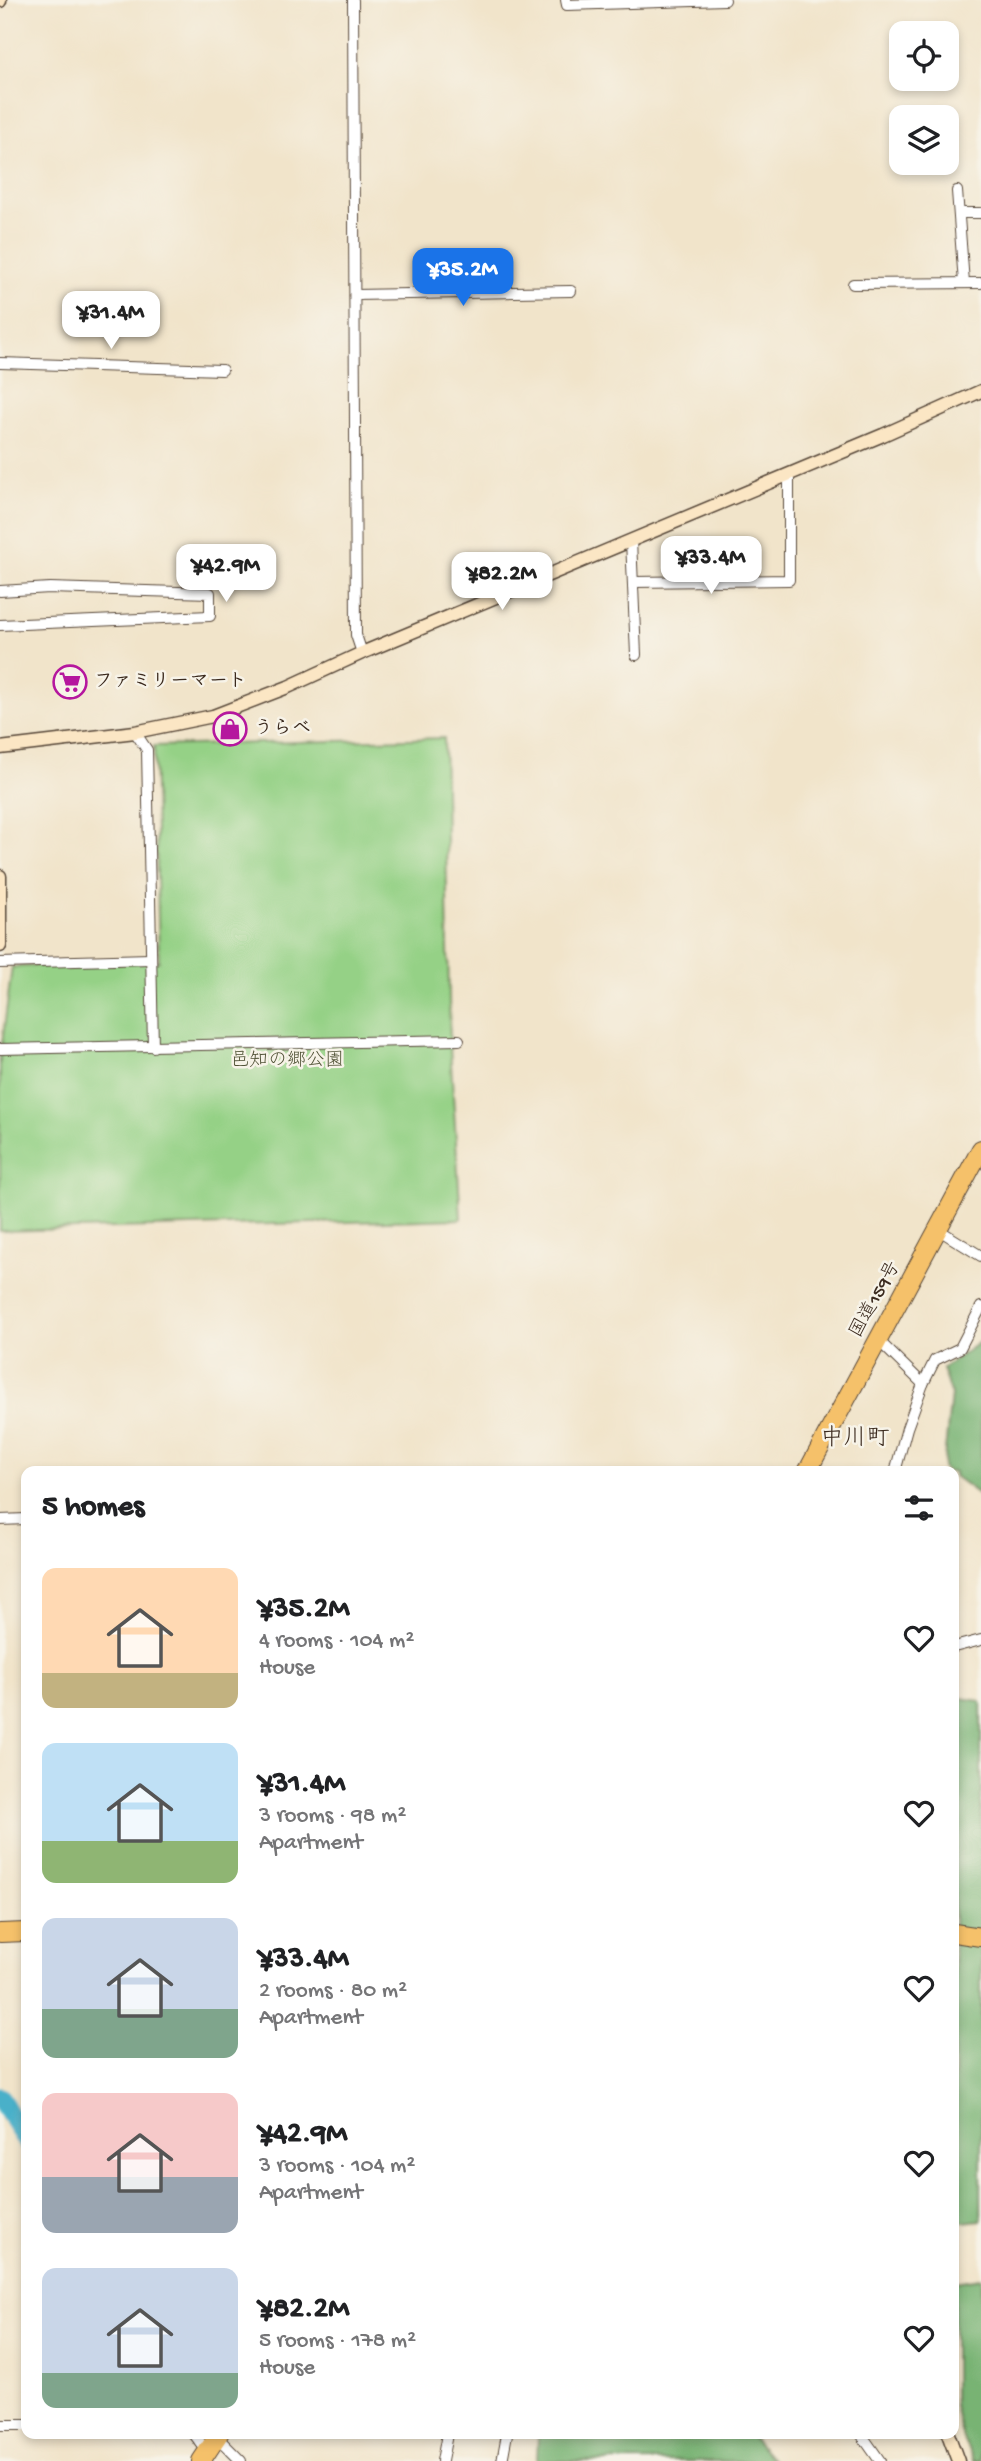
<!DOCTYPE html>
<meta charset="utf-8">
<style>
:root{--surface:#fff;--page:#f2f2f2;--text:#202124;--muted:#757577;--accent:#1a73e8}
body{margin:0;font-family:"Gochi Hand","Klee One",sans-serif;background:var(--page);color:var(--text);height:100vh;display:flex;flex-direction:column;font-size:26px;white-space:nowrap}
*{box-sizing:border-box;margin:0}
p{font-size:23px;color:var(--muted)}
.icon{flex:none;width:38px;height:38px;fill:none;stroke:currentColor;stroke-width:2;stroke-linecap:round;stroke-linejoin:round}
.map{position:relative;flex:1;overflow:hidden}
.side{position:absolute;left:21px;top:1466px;width:938px;height:973px;display:flex;flex-direction:column;background:var(--surface);border-radius:14px;box-shadow:0 4px 10px #0003}
.side>*{flex:none}
.controls{position:absolute;left:889px;top:21px;display:grid;gap:14px}
.controls a{display:grid;place-items:center;width:70px;height:70px;border-radius:14px;background:var(--surface);box-shadow:0 4px 10px #0003;font-size:35px}
.price{position:absolute;translate:-50% -60px;padding:0 16px;border-radius:14px;background:#fff;color:#222;font-size:23px;line-height:46px;filter:drop-shadow(0 2px 4px #0008)}
.price::after{content:'';position:absolute;left:50%;top:42px;width:21px;height:16px;margin-left:-10px;background:inherit;clip-path:polygon(0 0,100% 0,50% 100%)}
.price.on{background:var(--accent);color:#fff}
ul{padding:0;list-style:none}
li{display:flex;align-items:center;gap:21px;height:175px;padding:0 21px}
li span{display:grid;place-items:center;flex:none;width:196px;height:140px;border-radius:14px;color:#555}
li>.icon{margin-inline-start:auto}
span .icon{width:84px;height:84px;fill:#fffc;stroke-width:1}
li b{font-size:30px}
h2{display:flex;justify-content:space-between;align-items:center;height:84px;padding:0 21px;font-size:30px}
.map>svg:first-child{display:block}
.green{fill:#95d186;stroke:#687e52;stroke-width:2}
.forest{fill:#78b373;stroke:#5a6e48;stroke-width:2}
.lines{fill:none;stroke-linecap:round;stroke-linejoin:round}
.stream{stroke:#4ab0c9;stroke-width:3.5}
.river{stroke:#4ab0c9;stroke-width:19}
.street-casing{stroke:#564638;stroke-width:12}
.secondary-casing{stroke:#564638;stroke-width:15}
.highway-casing{stroke:#564638;stroke-width:20}
.street{stroke:#fff;stroke-width:10}
.secondary{stroke:#fbe6c4;stroke-width:12}
.highway{stroke:#f5c16b;stroke-width:18}
.labels{text-anchor:middle;dominant-baseline:central;stroke-width:5;stroke-linejoin:round;paint-order:stroke}
.poi-label{font-size:19px;font-weight:bold;fill:#3b2a1e;stroke:#f7f3e8;text-anchor:start}
.park-label{font-size:19px;fill:#525438;stroke:#f7f3e8}
.street-label{font-size:19px;fill:#3b2a1e;stroke:#f7f3e8}
.quarter-label{font-size:23px;fill:#3b2a1e;stroke:#f7f3e8}
</style>
<div class="map">
<svg width="981" height="2461" viewBox="0 0 981 2461">
<rect width="100%" height="100%" fill="#f7f3e8"/>
<filter id="ink" filterUnits="userSpaceOnUse"><feTurbulence type="fractalNoise" baseFrequency=".0143" numOctaves="2"/><feDisplacementMap in="SourceGraphic" scale="14" xChannelSelector="R" yChannelSelector="G"/><feConvolveMatrix kernelMatrix="1 2 1 2 8 2 1 2 1" color-interpolation-filters="sRGB"/></filter>
<filter id="wash" filterUnits="userSpaceOnUse"><feTurbulence type="fractalNoise" baseFrequency=".00686" numOctaves="4" result="noise"/><feDisplacementMap in="SourceGraphic" scale="28" xChannelSelector="R" yChannelSelector="G"/><feGaussianBlur stdDeviation="1.57" result="paint"/><feColorMatrix in="noise" values="0 0 0 0 0 0 0 0 0 0 0 0 0 0 0 0 0 1.4 0 .05"/><feComposite in="paint" operator="in"/></filter>
<g filter="url(#wash)">
<rect width="100%" height="100%" fill="#f1e4ca"/>
<!-- green -->
<polygon class="green" points="444,738 450,1048 461,1219 0,1231 0,1059 12,967 159,961 154,746"/>
<!-- forest -->
<g class="forest">
<polygon points="981,1341 981,1496 954,1476 954,1472 948,1472 943,1469 951,1395 942,1369"/>
<polygon points="954,1697 981,1701 981,2220 954,2223"/>
<polygon points="981,2278 981,2461 974,2461 963,2439 954,2406 954,2282"/>
<polygon points="538,2434 750,2434 774,2461 537,2461"/>
</g>
<g class="lines">
<!-- stream -->
<polyline class="stream" points="223,2452 231,2461"/>
<!-- river -->
<polyline class="river" points="0,2097 26,2142"/>
</g>
</g>
<g filter="url(#ink)">
<g class="lines">
<defs>
<g id="street">
<polyline points="353,0 356,635 362,653"/>
<polyline points="566,0 567,5 725,0"/>
<polyline points="957,191 964,283"/>
<polyline points="959,213 981,213"/>
<polyline points="853,284 981,283"/>
<polyline points="355,295 571,291"/>
<polyline points="0,363 222,370"/>
<polyline points="631,540 636,655"/>
<polyline points="633,582 789,580 789,474"/>
<polyline points="0,591 50,588 210,593 210,616 0,625"/>
<polyline points="135,732 147,750 153,1047"/>
<polyline points="0,963 151,959"/>
<polyline points="0,1049 459,1040"/>
<polyline points="939,1230 981,1256"/>
<polyline points="878,1340 923,1384"/>
<polyline points="895,1472 907,1428 923,1384 935,1360 960,1348 981,1307"/>
<polyline points="0,1520 26,1519"/>
<polyline points="954,1647 981,1640"/>
<polyline points="0,2425 26,2425"/>
<polyline points="194,2434 207,2451"/>
<polyline points="861,2434 880,2461"/>
<polyline points="217,2437 241,2461"/>
<polyline points="442,2461 447,2434"/>
<polyline points="502,2461 507,2434"/>
</g>
<g id="secondary">
<polyline points="0,1 0,0"/>
<polyline points="0,748 135,732 213,716 288,687 362,653 883,435 981,391"/>
<polyline points="0,876 0,946"/>
<polyline points="948,2434 958,2461"/>
</g>
<g id="highway">
<polyline points="807,1472 981,1149"/>
<polyline points="0,1933 26,1932"/>
<polyline points="954,1933 981,1937"/>
<polyline points="201,2461 219,2434"/>
</g>
</defs>
<!-- street casing -->
<use href="#street" class="street-casing"/>
<!-- secondary casing -->
<use href="#secondary" class="secondary-casing"/>
<!-- highway casing -->
<use href="#highway" class="highway-casing"/>
<!-- street -->
<use href="#street" class="street"/>
<!-- secondary -->
<use href="#secondary" class="secondary"/>
<!-- highway -->
<use href="#highway" class="highway"/>
</g>
</g>
<!-- icons -->
<defs>
<symbol id="supermarket-ring" viewBox="-11 -11 22 22"><circle r="9.5" fill="#f7f3e8" stroke="#b5179e" stroke-width="1.5"/><path d="M-6-5.5h2.5l.6 2H6L4.5 2H-2.5L-4.4-4H-6ZM-1.5 3.2a1.3 1.3 0 1 0 .1 0ZM3 3.2a1.3 1.3 0 1 0 .1 0Z" fill="#b5179e"/></symbol>
<symbol id="shop-ring" viewBox="-11 -11 22 22"><circle r="9.5" fill="#f7f3e8" stroke="#b5179e" stroke-width="1.5"/><path d="M-5-2.5h2.3a2.7 3.5 0 0 1 5.4 0H5L5.5 6h-11ZM-1.5-2.5h3a1.5 2.3 0 0 0-3 0Z" fill="#b5179e"/></symbol>
</defs>
<g fill-rule="evenodd">
<use href="#supermarket-ring" x="51" y="663" width="38" height="38"/>
<use href="#shop-ring" x="211" y="710" width="38" height="38"/>
</g>
<g class="labels">
<!-- poi labels -->
<g class="poi-label">
<text x="94" y="682">ファミリーマート</text>
<text x="254" y="729">うらべ</text>
</g>
<!-- park labels -->
<g class="park-label">
<text x="287" y="1061">邑知の郷公園</text>
</g>
<!-- street labels -->
<g class="street-label">
<text transform="translate(876 1300) rotate(-61)">国道159号</text>
</g>
<!-- quarter labels -->
<g class="quarter-label">
<text x="855" y="1439">中川町</text>
</g>
</g>
</svg>
<div class="controls">
<a><svg class="icon" aria-label="locate" viewBox="0 0 24 24"><circle cx="12" cy="12" r="6"/><path d="M12 2v4M12 18v4M2 12h4M18 12h4"/></svg></a>
<a><svg class="icon" aria-label="layers" viewBox="0 0 24 24"><path d="M12 4l9 5-9 5-9-5zM3 14l9 5 9-5"/></svg></a>
</div>
<b class="price on" style="left:463px;top:308px">¥35.2M</b>
<b class="price" style="left:111px;top:351px">¥31.4M</b>
<b class="price" style="left:711px;top:596px">¥33.4M</b>
<b class="price" style="left:226px;top:604px">¥42.9M</b>
<b class="price" style="left:502px;top:612px">¥82.2M</b>
<section class="side">
<h2>5 homes<svg class="icon" aria-label="filters" viewBox="0 0 24 24"><path d="M4 7h16M4 17h16"/><circle cx="9" cy="7" r="2"/><circle cx="15" cy="17" r="2"/></svg></h2>
<ul>
<li><span style="background:linear-gradient(#ffd9b3 75%,#c2b280 0)"><svg class="icon" aria-label="home" viewBox="0 0 24 24"><path d="M3 11l9-7 9 7M6 9v11h12V9"/></svg></span><div><b>¥35.2M</b><p>4 rooms · 104 m²</p><p>House</p></div><svg class="icon" aria-label="heart" viewBox="0 0 24 24"><path d="M12 20l-8-8c-3-5 5-10 8-4 3-6 11-1 8 4z"/></svg></li>
<li><span style="background:linear-gradient(#bfe0f5 70%,#8fb573 0)"><svg class="icon" aria-label="home" viewBox="0 0 24 24"><path d="M3 11l9-7 9 7M6 9v11h12V9"/></svg></span><div><b>¥31.4M</b><p>3 rooms · 98 m²</p><p>Apartment</p></div><svg class="icon" aria-label="heart" viewBox="0 0 24 24"><path d="M12 20l-8-8c-3-5 5-10 8-4 3-6 11-1 8 4z"/></svg></li>
<li><span style="background:linear-gradient(#c9d6e8 65%,#7fa58c 0)"><svg class="icon" aria-label="home" viewBox="0 0 24 24"><path d="M3 11l9-7 9 7M6 9v11h12V9"/></svg></span><div><b>¥33.4M</b><p>2 rooms · 80 m²</p><p>Apartment</p></div><svg class="icon" aria-label="heart" viewBox="0 0 24 24"><path d="M12 20l-8-8c-3-5 5-10 8-4 3-6 11-1 8 4z"/></svg></li>
<li><span style="background:linear-gradient(#f6c9c9 60%,#9aa5b1 0)"><svg class="icon" aria-label="home" viewBox="0 0 24 24"><path d="M3 11l9-7 9 7M6 9v11h12V9"/></svg></span><div><b>¥42.9M</b><p>3 rooms · 104 m²</p><p>Apartment</p></div><svg class="icon" aria-label="heart" viewBox="0 0 24 24"><path d="M12 20l-8-8c-3-5 5-10 8-4 3-6 11-1 8 4z"/></svg></li>
<li><span style="background:linear-gradient(#c9d6e8 75%,#7fa58c 0)"><svg class="icon" aria-label="home" viewBox="0 0 24 24"><path d="M3 11l9-7 9 7M6 9v11h12V9"/></svg></span><div><b>¥82.2M</b><p>5 rooms · 178 m²</p><p>House</p></div><svg class="icon" aria-label="heart" viewBox="0 0 24 24"><path d="M12 20l-8-8c-3-5 5-10 8-4 3-6 11-1 8 4z"/></svg></li>
</ul>
</section>
</div>
